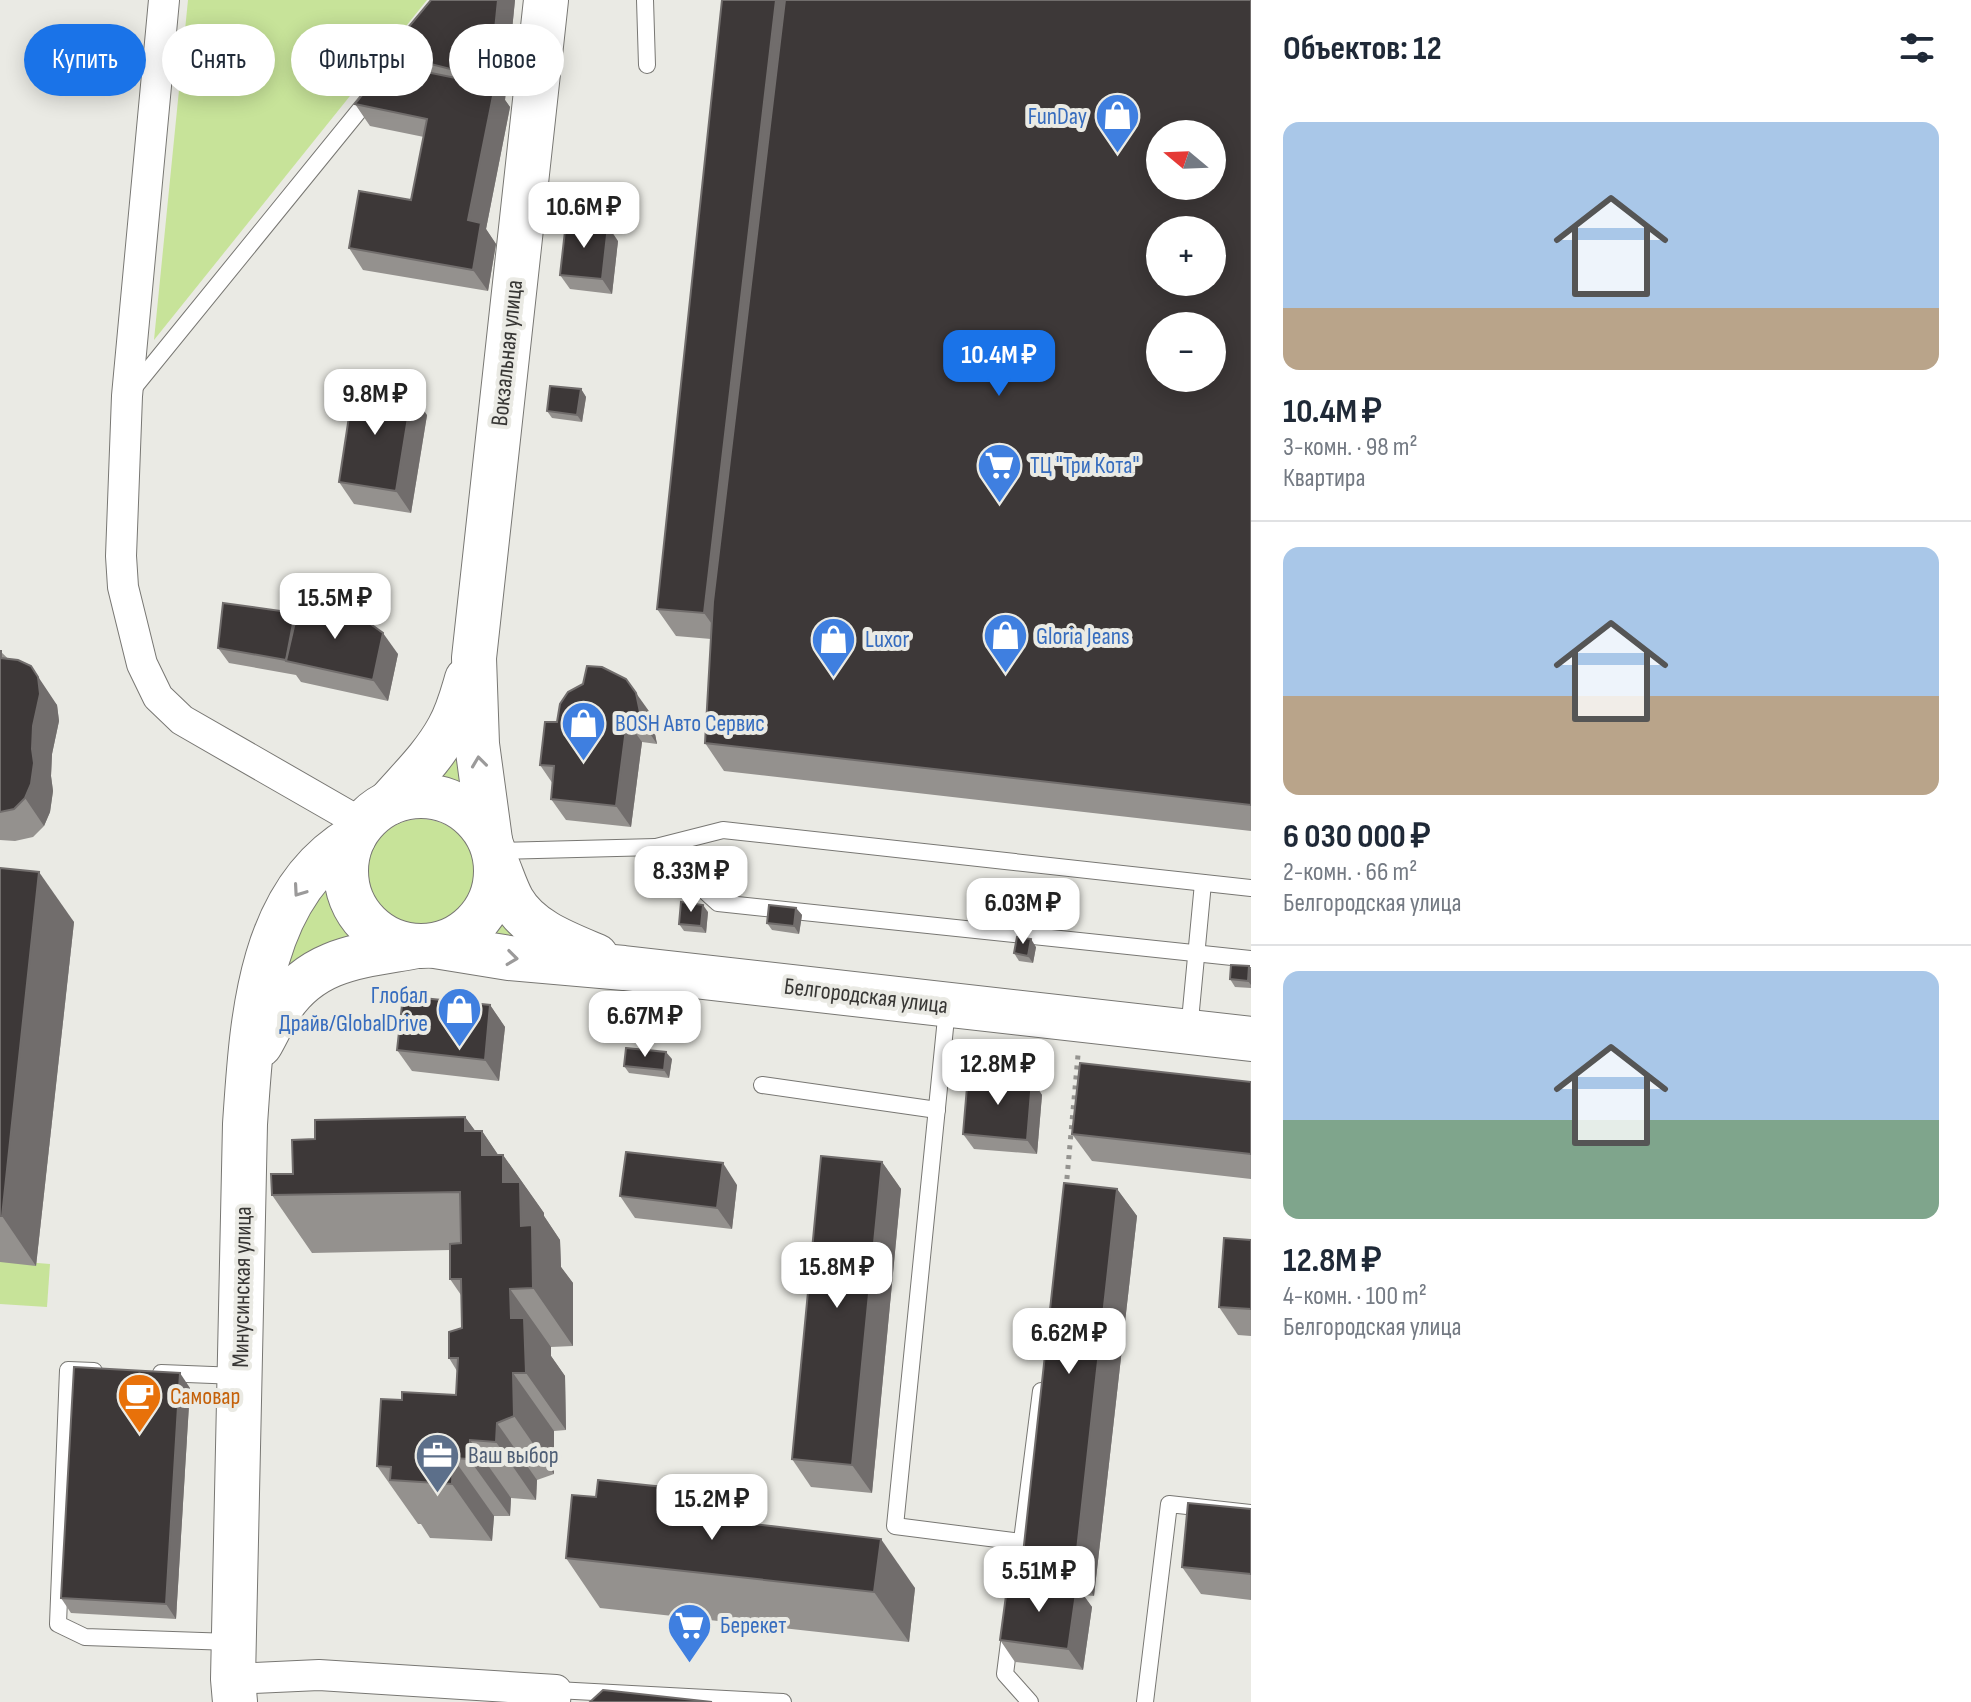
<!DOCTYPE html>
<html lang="ru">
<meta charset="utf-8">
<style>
:root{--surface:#fff;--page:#f6f6f7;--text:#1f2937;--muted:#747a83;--line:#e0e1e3;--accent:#1a73e8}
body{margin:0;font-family:"Sofia Sans Condensed",sans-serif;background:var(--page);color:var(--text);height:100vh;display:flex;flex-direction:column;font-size:30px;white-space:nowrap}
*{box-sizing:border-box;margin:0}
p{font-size:26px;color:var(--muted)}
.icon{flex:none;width:44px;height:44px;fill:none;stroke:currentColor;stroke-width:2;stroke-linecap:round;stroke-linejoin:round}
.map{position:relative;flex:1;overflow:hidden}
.panel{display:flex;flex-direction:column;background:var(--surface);width:720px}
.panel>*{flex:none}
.banner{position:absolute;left:24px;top:24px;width:760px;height:72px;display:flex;gap:16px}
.needle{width:52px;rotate:289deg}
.controls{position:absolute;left:1146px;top:120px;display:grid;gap:16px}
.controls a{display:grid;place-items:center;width:80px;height:80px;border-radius:50%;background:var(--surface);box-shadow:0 4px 20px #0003;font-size:40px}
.price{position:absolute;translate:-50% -68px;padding:0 18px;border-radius:16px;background:#fff;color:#222;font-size:26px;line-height:52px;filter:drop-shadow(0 2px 4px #0008)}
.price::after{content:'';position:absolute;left:50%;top:48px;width:24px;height:18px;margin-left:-12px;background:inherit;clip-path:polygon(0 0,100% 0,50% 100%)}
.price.current{background:var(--accent);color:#fff}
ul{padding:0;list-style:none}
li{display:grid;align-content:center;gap:16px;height:424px;padding:0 32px}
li+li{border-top:2px solid var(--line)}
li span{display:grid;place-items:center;height:248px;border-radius:16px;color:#555}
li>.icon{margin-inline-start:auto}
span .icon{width:144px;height:144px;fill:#fffc;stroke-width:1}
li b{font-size:34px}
h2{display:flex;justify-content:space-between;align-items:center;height:96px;padding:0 32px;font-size:34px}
.chip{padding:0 28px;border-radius:36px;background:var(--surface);box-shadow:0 4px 20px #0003;font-size:28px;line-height:72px}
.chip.current{background:var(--accent);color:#fff}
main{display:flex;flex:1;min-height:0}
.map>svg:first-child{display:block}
.green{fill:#c7e399}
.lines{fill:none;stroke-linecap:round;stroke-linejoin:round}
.lane-casing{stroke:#787773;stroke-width:18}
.street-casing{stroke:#787773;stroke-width:32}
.secondary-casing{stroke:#787773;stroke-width:46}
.path{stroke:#94938f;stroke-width:5;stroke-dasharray:4 6;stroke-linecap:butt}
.lane{stroke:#fff;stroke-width:16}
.street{stroke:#fff;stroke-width:30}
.secondary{stroke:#fff;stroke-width:44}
.wall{fill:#94918e}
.shaded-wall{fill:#716d6c}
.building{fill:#3d3838;stroke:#716d6c;stroke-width:2;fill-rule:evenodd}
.oneway{stroke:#9b9a9a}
.labels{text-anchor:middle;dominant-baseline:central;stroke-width:8;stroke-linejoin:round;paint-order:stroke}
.shop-label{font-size:24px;fill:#366cbe;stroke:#eaeae4;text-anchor:start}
.street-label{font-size:24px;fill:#373634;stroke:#eaeae4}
.food-label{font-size:24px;fill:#c56008;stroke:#eaeae4;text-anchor:start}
.service-label{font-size:24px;fill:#4e5e75;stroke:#eaeae4;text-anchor:start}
</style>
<main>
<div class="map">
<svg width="1251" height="1702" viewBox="0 0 1251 1702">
<rect width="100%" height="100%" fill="#eaeae4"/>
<!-- green -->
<g class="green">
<polygon points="188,0 427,0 154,340"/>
<polygon points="459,744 475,796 448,782 416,784"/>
<circle cx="421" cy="873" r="54"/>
<polygon points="326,877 338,917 365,946 289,977 271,968"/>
<polygon points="498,907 534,953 461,945 485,930"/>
<polygon points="0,1260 50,1264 47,1307 0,1304"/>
</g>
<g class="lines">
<defs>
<g id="lane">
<polyline points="645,0 647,65"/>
<polyline points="132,390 410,48"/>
<polyline points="656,847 723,830 1251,888"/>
<polyline points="494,851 656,847 718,903 1251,959"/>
<polyline points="947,1008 895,1526 1021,1542"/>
<polyline points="1189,1031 1203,883"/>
<polyline points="762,1085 937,1110"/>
<polyline points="94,1371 68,1370 58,1624 85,1637 231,1642"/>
<polyline points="161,1373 238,1376"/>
<polyline points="556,1690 783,1702"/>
<polyline points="1030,1702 1005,1674 1041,1391"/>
<polyline points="1145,1702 1169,1504 1251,1513"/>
</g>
<g id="street">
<polyline points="164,0 127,396 121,556 123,587 142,664 158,697 182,720 363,824"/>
<polyline points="233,1679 319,1675 556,1690 555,1702"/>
</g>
<g id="secondary">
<circle cx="421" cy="871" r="75"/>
<path d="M389,803C410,779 434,756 449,728C458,712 462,696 467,679"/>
<polyline points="490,840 477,744 474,658 546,0"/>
<path d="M497,864C502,876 506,889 512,900C529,930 565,943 596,956"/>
<polyline points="435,946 509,958 624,968 1251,1039"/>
<path d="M260,1045C267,1033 273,1019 281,1007C314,957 363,956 417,946"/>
<path d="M235,1702L233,1679L245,1124C252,1024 257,894 354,837"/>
</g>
</defs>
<!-- lane casing -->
<use href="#lane" class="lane-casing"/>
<!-- street casing -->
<use href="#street" class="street-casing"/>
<!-- secondary casing -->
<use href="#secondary" class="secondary-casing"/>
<!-- path -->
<polyline class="path" points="1066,1189 1078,1055"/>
<!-- lane -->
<use href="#lane" class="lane"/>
<!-- street -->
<use href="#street" class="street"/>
<!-- secondary -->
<use href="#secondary" class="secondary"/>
</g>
<!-- wall -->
<g class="wall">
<polygon points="431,0 515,0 505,100 510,107 486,229 496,244 488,291 363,270 349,248 411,200 424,137 370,126 355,104 396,66 387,53"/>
<polygon points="1251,0 1251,831 724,771 705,743 711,639 676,636 657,609"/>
<polygon points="618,241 612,294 570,289 560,275"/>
<polygon points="581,389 586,397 582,422 552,418 547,411"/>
<polygon points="427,415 411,513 354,504 339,482"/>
<polygon points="296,615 398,654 388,701 301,682 296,675 229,663 218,648"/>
<polygon points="0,651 57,705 59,721 52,754 51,776 53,791 50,812 44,826 33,837 15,841 0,840"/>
<polygon points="651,714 657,744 642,742 631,827 566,820 551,799 553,784 540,765 557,722"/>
<polygon points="0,868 74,922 36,1266 0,1262"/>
<polygon points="796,908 802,915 799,934 772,930 767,923"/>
<polygon points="708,912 706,933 684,931 679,924"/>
<polygon points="1036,947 1033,963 1019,961 1014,953"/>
<polygon points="1249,966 1251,969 1251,988 1235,987 1230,979"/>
<polygon points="490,1005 505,1027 499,1081 412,1071 397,1050"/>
<polygon points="672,1059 669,1078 629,1073 624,1066"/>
<polygon points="1032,1080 1042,1095 1037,1154 974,1149 963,1134"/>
<polygon points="1251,1082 1251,1179 1092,1161 1072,1134"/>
<polygon points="465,1117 475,1131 482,1131 498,1155 503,1155 544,1213 544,1216 560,1240 561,1267 573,1283 573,1346 551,1347 551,1356 565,1376 566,1430 554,1431 554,1474 537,1480 536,1500 511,1498 510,1516 494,1516 492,1541 430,1538 421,1524 418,1524 377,1466 402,1400 456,1395 457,1371 449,1358 462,1328 461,1295 450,1279 450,1250 312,1253 272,1195 293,1174 315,1139"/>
<polygon points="882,1162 901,1189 872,1493 811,1487 792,1459"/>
<polygon points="737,1185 732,1229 635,1218 620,1196"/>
<polygon points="1117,1189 1137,1216 1094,1596 1083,1595 1092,1607 1083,1670 1015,1662 1000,1640 1017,1589 1034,1580 1022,1563"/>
<polygon points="1251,1240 1251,1336 1238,1335 1219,1307"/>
<polygon points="190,1388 176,1619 71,1613 61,1598"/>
<polygon points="673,1488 693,1517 915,1588 909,1642 600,1608 566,1558 596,1497"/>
<polygon points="1251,1509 1251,1600 1201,1594 1182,1567"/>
</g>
<!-- shaded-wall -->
<g class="shaded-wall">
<polygon points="498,0 515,0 505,100 510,107 486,229 496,244 488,291 473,270 468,220 495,86 490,79"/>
<polygon points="776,0 799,0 724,641 704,613"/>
<polygon points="608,226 618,241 612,294 602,279"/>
<polygon points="581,389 586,397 582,422 577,415"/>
<polygon points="412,393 427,415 411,513 396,491"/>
<polygon points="383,633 398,654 388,701 373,680"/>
<polygon points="31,666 57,705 59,721 52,754 51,776 53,791 50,812 44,826 25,798 32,749"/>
<polygon points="636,693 651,714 657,744 642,722"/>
<polygon points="627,721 642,742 631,827 616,806"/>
<polygon points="39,872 74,922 36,1266 2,1216"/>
<polygon points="703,905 708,912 706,933 701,926"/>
<polygon points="796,908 802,915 799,934 794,926"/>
<polygon points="1031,939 1036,947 1033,963 1028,956"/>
<polygon points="1249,966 1251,969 1251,985 1248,981"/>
<polygon points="490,1005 505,1027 499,1081 485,1060"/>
<polygon points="666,1052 672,1059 669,1078 664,1070"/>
<polygon points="1032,1080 1042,1095 1037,1154 1027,1140"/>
<polygon points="465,1117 482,1140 482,1131 503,1162 503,1155 544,1213 544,1216 560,1240 561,1267 573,1283 573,1346 533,1288 521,1226 465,1131"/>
<polygon points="882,1162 901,1189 872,1493 852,1465"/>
<polygon points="723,1163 737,1185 732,1229 717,1208"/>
<polygon points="1117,1189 1137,1216 1094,1596 1075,1568"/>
<polygon points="510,1289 551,1347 551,1356 565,1376 566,1430 526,1373 511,1318"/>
<polygon points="180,1373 190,1388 176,1619 166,1604"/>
<polygon points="513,1373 554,1431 554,1474 514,1416"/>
<polygon points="497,1423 537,1480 536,1500 496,1442"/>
<polygon points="470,1440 511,1498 510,1516 469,1459"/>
<polygon points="453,1458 494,1516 492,1541 452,1484"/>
<polygon points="673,1488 708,1538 670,1514"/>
<polygon points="881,1539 915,1588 909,1642 874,1592"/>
<polygon points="1077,1586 1092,1607 1083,1670 1068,1649"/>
</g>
<!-- building -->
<g class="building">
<polygon points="431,0 498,0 490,79 387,53"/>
<polygon points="722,0 776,0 704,613 657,609"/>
<path d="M785,0H1251V805L705,743L713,602ZM1160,134H1212V186H1160ZM1160,230H1212V282H1160ZM1160,326H1212V378H1160Z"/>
<polygon points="387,64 495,86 468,220 481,223 473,270 349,248 359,191 411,200 427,119 355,104"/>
<polygon points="566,222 608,226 602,279 560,275"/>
<polygon points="354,384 412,393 396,491 339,482"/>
<polygon points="550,386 581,389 577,415 547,411"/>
<polygon points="223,603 295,613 286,660 218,648"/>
<polygon points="330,603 348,608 383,633 373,680 286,661 298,609"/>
<polygon points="0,651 1,651 1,658 18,660 31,666 38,677 40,694 33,726 32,749 34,763 31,784 25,798 14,809 0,812"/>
<polygon points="587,666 602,667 626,679 636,693 642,722 627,721 616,806 551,799 554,766 540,765 545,722 557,722 560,704 568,692 583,684"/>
<polygon points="0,868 39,872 2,1216 0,1216"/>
<polygon points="681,902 703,905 701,926 679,924"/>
<polygon points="769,905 796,908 794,926 767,923"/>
<polygon points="1017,937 1031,939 1028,956 1014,953"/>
<polygon points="1231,965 1249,966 1248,981 1230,979"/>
<polygon points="403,996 490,1005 485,1060 397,1050"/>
<polygon points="626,1048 666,1052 664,1070 624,1066"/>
<polygon points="1080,1063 1251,1082 1251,1154 1072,1134"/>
<polygon points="968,1075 1032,1080 1027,1140 963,1134"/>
<polygon points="465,1117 465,1131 482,1131 482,1155 503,1155 503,1182 520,1182 521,1226 532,1225 533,1288 510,1289 511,1318 524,1318 526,1373 513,1373 514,1416 497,1423 496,1442 470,1440 469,1459 453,1458 452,1484 390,1480 391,1467 377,1466 381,1399 402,1400 402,1392 456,1395 458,1358 449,1358 449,1332 462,1328 461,1279 450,1279 450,1244 461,1243 460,1192 272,1195 271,1174 293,1174 292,1140 315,1139 315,1120"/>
<polygon points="626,1152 723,1163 717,1208 620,1196"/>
<polygon points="821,1156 882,1162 852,1465 792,1459"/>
<polygon points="1064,1183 1117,1189 1075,1568 1022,1563"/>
<polygon points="1224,1238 1251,1240 1251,1309 1219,1307"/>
<polygon points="74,1367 180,1373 166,1604 61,1598"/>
<polygon points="598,1480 673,1488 670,1514 881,1539 874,1592 566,1558 572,1495 596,1497"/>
<polygon points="1188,1503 1251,1509 1251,1574 1182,1567"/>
<polygon points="1018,1578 1077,1586 1068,1649 1000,1640 1007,1588 1017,1589"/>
<polygon points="603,1690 712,1702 590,1702"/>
</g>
<!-- one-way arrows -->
<defs><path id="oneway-chevron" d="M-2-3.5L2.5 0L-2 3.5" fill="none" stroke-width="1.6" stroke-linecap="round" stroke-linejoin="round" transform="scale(2)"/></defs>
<g class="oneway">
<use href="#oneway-chevron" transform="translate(479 762) rotate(-97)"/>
<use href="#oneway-chevron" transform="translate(299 891) rotate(125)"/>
<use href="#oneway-chevron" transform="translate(512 958) rotate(7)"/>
</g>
<!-- icons -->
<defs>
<symbol id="shop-pin" viewBox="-11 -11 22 30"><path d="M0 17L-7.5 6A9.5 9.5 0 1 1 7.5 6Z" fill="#3f7fe0" stroke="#eaeae4"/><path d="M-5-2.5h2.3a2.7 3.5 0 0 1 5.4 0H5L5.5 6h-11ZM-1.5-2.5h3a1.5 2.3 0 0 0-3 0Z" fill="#fff"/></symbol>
<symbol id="supermarket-pin" viewBox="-11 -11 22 30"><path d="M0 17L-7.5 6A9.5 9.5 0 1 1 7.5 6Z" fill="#3f7fe0" stroke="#eaeae4"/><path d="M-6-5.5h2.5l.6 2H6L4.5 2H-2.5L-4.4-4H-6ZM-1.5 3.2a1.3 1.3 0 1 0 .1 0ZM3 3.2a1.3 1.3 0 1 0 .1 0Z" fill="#fff"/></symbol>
<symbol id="cafe-pin" viewBox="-11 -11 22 30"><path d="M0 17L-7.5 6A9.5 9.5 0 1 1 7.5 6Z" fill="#e8710a" stroke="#eaeae4"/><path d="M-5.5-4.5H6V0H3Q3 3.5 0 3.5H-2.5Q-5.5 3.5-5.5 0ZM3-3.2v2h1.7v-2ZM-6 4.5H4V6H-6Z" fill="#fff"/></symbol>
<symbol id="office-pin" viewBox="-11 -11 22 30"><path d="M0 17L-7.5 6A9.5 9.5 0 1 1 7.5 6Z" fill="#5c6f8a" stroke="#eaeae4"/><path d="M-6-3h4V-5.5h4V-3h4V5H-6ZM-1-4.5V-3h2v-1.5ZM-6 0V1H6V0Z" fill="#fff"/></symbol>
</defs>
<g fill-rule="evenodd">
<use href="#shop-pin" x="1092" y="90" width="51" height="69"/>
<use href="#supermarket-pin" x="974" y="440" width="51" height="69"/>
<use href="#shop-pin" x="980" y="610" width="51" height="69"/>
<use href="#shop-pin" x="808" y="614" width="51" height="69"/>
<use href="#shop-pin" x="558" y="698" width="51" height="69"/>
<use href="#shop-pin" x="434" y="984" width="51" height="69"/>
<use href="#cafe-pin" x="114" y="1370" width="51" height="69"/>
<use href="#office-pin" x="412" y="1430" width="51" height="69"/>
<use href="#supermarket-pin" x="664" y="1600" width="51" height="69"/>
</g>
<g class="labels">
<!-- shop labels -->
<g class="shop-label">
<text x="1087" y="116" text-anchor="end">FunDay</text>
<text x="1030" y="465">ТЦ "Три Кота"</text>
<text x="1036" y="636">Gloria Jeans</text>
<text x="865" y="639">Luxor</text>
<text x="615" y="723">BOSH Авто Сервис</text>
<text x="428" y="995" text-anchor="end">Глобал<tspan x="428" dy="28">Драйв/GlobalDrive</tspan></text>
<text x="720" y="1625">Берекет</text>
</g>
<!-- street labels -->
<g class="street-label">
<text transform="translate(507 353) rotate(-84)">Вокзальная улица</text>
<text transform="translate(866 996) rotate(7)">Белгородская улица</text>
<text transform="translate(242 1287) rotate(-89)">Минусинская улица</text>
</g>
<!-- food labels -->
<g class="food-label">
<text x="170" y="1396">Самовар</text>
</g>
<!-- service labels -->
<g class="service-label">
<text x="468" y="1455">Ваш выбор</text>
</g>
</g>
</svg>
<div class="controls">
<a><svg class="needle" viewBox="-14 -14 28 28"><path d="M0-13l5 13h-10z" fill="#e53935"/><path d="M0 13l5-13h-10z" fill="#747a83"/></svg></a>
<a>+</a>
<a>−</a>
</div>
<b class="price" style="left:584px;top:250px">10.6M ₽</b>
<b class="price current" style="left:999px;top:398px">10.4M ₽</b>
<b class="price" style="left:375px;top:437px">9.8M ₽</b>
<b class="price" style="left:335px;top:641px">15.5M ₽</b>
<b class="price" style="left:691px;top:914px">8.33M ₽</b>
<b class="price" style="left:1023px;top:946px">6.03M ₽</b>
<b class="price" style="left:645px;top:1059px">6.67M ₽</b>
<b class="price" style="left:998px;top:1107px">12.8M ₽</b>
<b class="price" style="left:837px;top:1310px">15.8M ₽</b>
<b class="price" style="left:1069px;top:1376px">6.62M ₽</b>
<b class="price" style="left:712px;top:1542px">15.2M ₽</b>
<b class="price" style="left:1039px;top:1614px">5.51M ₽</b>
<div class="banner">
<a class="chip current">Купить</a>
<a class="chip">Снять</a>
<a class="chip">Фильтры</a>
<a class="chip">Новое</a>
</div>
</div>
<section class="panel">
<h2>Объектов: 12<svg class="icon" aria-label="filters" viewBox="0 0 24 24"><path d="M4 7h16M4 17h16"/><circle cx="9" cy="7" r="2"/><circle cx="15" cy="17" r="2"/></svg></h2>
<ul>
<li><span style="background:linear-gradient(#a9c7e8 75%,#b9a48a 0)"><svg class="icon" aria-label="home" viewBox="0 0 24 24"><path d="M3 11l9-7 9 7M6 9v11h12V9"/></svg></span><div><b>10.4M ₽</b><p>3-комн. · 98 m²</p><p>Квартира</p></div></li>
<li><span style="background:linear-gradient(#a9c7e8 60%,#b9a48a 0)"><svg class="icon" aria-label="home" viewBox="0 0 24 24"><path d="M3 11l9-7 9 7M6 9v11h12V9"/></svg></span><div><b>6 030 000 ₽</b><p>2-комн. · 66 m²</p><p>Белгородская улица</p></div></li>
<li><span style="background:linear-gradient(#a9c7e8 60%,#7fa58c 0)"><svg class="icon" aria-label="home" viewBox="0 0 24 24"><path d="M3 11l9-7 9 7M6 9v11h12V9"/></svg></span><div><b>12.8M ₽</b><p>4-комн. · 100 m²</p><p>Белгородская улица</p></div></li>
</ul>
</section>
</main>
